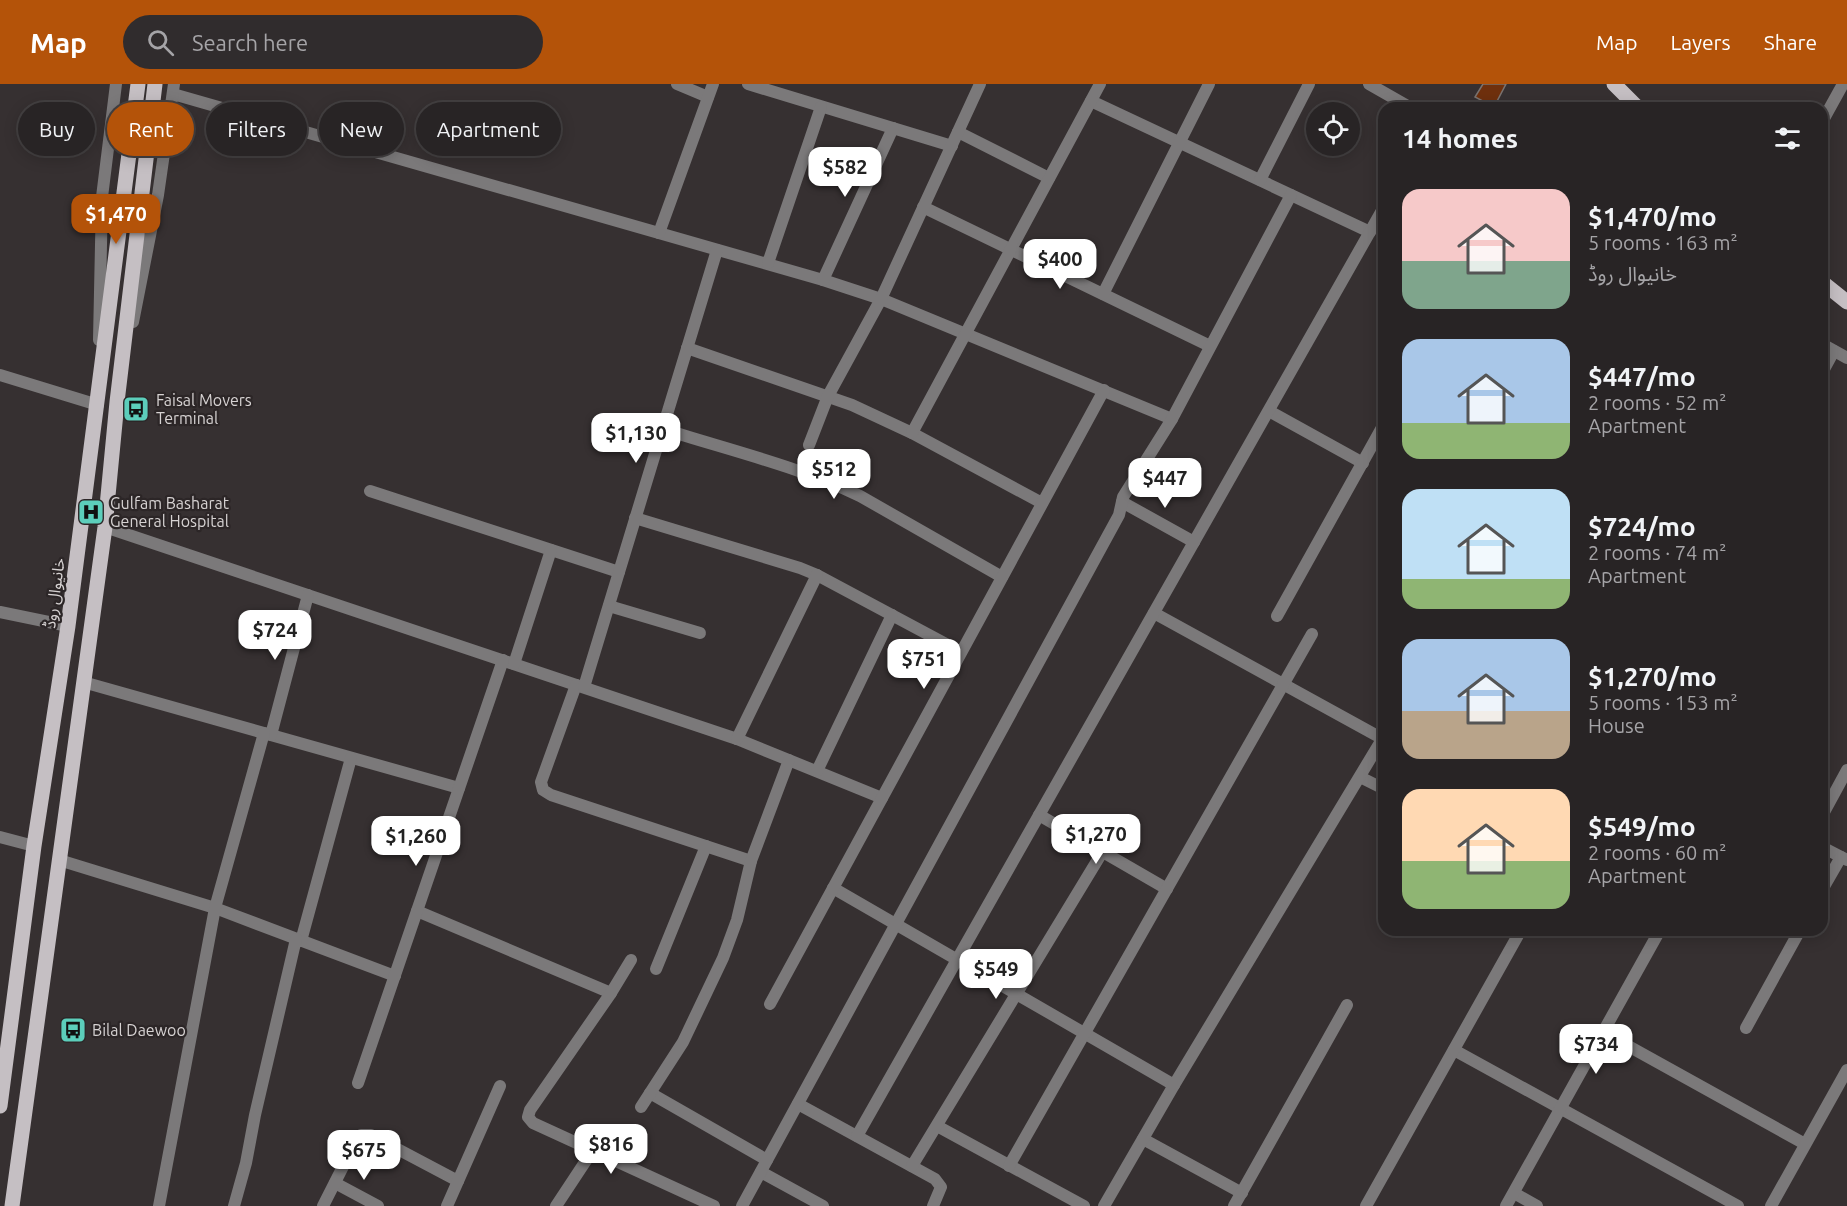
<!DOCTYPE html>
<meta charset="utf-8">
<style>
:root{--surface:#282425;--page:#302c2d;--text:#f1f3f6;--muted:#a5a4a7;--line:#444142;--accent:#b45309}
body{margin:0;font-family:Ubuntu,"Noto Sans Arabic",sans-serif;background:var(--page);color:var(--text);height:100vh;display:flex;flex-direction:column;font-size:22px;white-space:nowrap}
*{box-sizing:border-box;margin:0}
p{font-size:20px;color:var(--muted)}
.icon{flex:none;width:33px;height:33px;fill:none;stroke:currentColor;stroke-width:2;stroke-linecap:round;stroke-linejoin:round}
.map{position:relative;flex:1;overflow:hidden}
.sheet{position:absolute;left:1378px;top:18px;width:450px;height:834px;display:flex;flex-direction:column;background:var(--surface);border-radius:18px;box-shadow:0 3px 15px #0003,0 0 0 2px var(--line)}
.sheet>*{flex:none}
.guide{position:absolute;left:18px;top:18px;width:570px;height:54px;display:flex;gap:12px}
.fabs{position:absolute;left:1306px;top:18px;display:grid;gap:12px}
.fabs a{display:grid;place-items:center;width:54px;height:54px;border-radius:50%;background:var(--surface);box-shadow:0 3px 15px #0003,0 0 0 2px var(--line);font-size:30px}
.price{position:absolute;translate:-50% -51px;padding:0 14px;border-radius:12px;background:#fff;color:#222;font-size:20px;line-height:39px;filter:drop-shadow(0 2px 3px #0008)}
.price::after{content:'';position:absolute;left:50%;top:36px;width:18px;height:14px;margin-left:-9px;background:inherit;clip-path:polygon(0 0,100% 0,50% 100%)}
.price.current{background:var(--accent);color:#fff}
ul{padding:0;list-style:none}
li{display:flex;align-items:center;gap:18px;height:150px;padding:0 24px}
li span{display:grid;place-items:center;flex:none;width:168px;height:120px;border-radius:18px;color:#555}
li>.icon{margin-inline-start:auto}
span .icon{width:72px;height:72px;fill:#fffc;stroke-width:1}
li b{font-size:26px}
h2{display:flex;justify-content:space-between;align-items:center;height:72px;padding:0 24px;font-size:26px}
.pill{padding:0 21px;border-radius:27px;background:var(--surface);box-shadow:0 3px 15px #0003,0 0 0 2px var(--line);font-size:21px;line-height:54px}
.pill.current{background:var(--accent);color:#fff}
header{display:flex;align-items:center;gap:36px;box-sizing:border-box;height:84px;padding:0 30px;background:var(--accent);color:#fff}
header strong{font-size:28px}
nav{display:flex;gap:33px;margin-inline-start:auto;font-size:21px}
.search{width:420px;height:54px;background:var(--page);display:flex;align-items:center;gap:15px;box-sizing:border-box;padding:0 21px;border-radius:33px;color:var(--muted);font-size:22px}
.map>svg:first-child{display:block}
.building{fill:#6f300d;stroke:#7a7370;stroke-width:1.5}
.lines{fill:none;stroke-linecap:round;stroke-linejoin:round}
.minor{stroke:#7b797a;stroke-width:12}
.tertiary{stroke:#7b797a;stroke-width:12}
.primary{stroke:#c5bfc3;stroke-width:15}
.labels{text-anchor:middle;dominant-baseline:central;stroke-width:4.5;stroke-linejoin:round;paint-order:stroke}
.poi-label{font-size:16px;fill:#d6d2d2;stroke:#2c2627;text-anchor:start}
.street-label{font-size:16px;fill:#d6d2d2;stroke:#2c2627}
</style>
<header>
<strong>Map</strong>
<div class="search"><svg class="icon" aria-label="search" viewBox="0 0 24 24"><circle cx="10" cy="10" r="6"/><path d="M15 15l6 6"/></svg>Search here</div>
<nav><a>Map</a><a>Layers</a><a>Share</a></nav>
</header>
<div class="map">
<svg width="1847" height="1122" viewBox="0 0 1847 1122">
<rect width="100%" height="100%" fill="#363031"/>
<!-- building -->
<polygon class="building" points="1483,0 1506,0 1494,23 1475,13"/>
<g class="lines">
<!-- minor -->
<g class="minor">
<polyline points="677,0 708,13"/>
<polyline points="748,0 952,62"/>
<polyline points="1369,0 1411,24"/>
<polyline points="173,10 823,196 881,215 1172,335"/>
<polyline points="1091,17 1370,148"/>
<polyline points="1822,38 1843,0"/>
<polyline points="958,48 1049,94"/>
<polyline points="1260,96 1309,0"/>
<polyline points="923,123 1210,262"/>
<polyline points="659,149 713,0"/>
<polyline points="768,179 821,23"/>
<polyline points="823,196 893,44"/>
<polyline points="1103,210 1209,0"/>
<polyline points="1822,260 1847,274"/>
<polyline points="687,264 852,321 912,349 1042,419"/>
<polyline points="1822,289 1834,267"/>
<polyline points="0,291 98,321"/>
<polyline points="1269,327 1363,379"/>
<path d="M663,345C729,366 797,382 860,412L1002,493"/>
<polyline points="912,349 1100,0"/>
<polyline points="809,361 828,312 881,215 980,0"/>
<polyline points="370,407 619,488"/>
<polyline points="1122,418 1194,458"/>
<polyline points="635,434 800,484 817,491 961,568"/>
<polyline points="105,443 737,655 882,714"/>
<polyline points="609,522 700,549"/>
<polyline points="0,528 68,542"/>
<polyline points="1154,529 1383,655"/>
<polyline points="1277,532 1384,340"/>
<polyline points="514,580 551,466"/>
<polyline points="83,598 459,704"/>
<polyline points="576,601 541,698 543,706 551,711 751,777"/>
<polyline points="584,603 717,166"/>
<polyline points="271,651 308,511"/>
<polyline points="737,655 817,491"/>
<polyline points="817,687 892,531"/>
<polyline points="1360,693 1384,705"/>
<polyline points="1039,731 1167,805"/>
<polyline points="1822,732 1847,686"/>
<polyline points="0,753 34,762"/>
<polyline points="1822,763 1847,776"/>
<polyline points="59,776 215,824 395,892"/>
<polyline points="833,804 1174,1001"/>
<polyline points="1822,806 1841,773"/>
<polyline points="417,827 611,909"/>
<polyline points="301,857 351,674"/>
<polyline points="631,876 611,909 530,1026 528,1033 533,1039 714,1122"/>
<polyline points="656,885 706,762"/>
<polyline points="770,920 1104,306"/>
<polyline points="1746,944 1800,846"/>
<polyline points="1603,948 1805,1060"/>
<polyline points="1454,966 1738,1122"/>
<polyline points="358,999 503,576"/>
<polyline points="650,1009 767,1076"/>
<polyline points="798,1020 935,1095 941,1103 933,1122"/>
<polyline points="641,1023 683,958 723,874 737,836 751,777 789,676"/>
<polyline points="937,1042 1084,1122"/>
<polyline points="857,1052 1384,123"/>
<polyline points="1143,1055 1242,1109"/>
<polyline points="912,1082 1103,767"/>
<polyline points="1009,1082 1312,550"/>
<polyline points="761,1088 823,1122"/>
<polyline points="335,1099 378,1122"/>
<polyline points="1514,1109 1537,1122"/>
<polyline points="159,1122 215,824 264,649"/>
<polyline points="234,1122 246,1079 255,1031 296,855"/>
<polyline points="323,1122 357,1055 361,1051 371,1051 458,1097"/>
<polyline points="447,1122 500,1002"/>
<polyline points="556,1122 593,1066"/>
<polyline points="742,1122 1119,431 1123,413 1172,335 1291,111"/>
<polyline points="1104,1122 1174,1001 1384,652"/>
<polyline points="1234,1122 1347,921"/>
<polyline points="1366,1122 1521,846"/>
<polyline points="1506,1122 1660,846"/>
<polyline points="1771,1122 1847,986"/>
</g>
<!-- tertiary -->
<g class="tertiary">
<polyline points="133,238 158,111 174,0"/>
<polyline points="99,256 102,113 116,0"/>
</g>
<!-- primary -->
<g class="primary">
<polyline points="1614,0 1638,24"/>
<polyline points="1822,198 1847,218"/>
<polyline points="0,1022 34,762 68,542 138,0"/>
<polyline points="12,1122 105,443 117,318 155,0"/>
</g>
</g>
<!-- icons -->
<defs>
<symbol id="bus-square" viewBox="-11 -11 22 22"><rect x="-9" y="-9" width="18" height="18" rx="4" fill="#5ccebb" stroke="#2c2627"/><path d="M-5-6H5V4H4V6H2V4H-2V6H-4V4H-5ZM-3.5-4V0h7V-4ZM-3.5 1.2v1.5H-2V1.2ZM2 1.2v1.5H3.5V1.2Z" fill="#111"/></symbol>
<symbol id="hospital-square" viewBox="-11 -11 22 22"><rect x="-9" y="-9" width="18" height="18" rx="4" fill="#5ccebb" stroke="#2c2627"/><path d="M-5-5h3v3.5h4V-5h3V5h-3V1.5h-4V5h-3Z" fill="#111"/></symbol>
</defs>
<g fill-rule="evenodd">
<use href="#bus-square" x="121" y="310" width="30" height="30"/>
<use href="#hospital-square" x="76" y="413" width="30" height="30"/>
<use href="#bus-square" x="58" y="931" width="30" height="30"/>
</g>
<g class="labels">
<!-- poi labels -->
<g class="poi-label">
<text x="156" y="316">Faisal Movers<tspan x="156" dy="18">Terminal</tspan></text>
<text x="110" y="419">Gulfam Basharat<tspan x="110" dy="18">General Hospital</tspan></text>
<text x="92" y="946">Bilal Daewoo</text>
</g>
<!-- street labels -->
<g class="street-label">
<text transform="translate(54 509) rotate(-82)">خانیوال روڈ</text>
</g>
</g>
</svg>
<div class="fabs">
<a><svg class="icon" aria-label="locate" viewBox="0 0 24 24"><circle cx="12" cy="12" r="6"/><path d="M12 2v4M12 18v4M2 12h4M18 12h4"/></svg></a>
</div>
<b class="price" style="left:845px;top:114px">$582</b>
<b class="price current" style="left:116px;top:161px">$1,470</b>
<b class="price" style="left:1060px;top:206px">$400</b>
<b class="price" style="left:636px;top:380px">$1,130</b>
<b class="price" style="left:834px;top:416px">$512</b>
<b class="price" style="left:1165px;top:425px">$447</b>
<b class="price" style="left:275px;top:577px">$724</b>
<b class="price" style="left:924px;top:606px">$751</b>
<b class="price" style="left:1096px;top:781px">$1,270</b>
<b class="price" style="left:416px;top:783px">$1,260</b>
<b class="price" style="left:996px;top:916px">$549</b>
<b class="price" style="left:1596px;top:991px">$734</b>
<b class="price" style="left:611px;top:1091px">$816</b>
<b class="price" style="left:364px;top:1097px">$675</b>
<div class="guide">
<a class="pill">Buy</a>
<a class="pill current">Rent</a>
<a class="pill">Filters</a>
<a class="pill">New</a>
<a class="pill">Apartment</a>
</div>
<section class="sheet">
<h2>14 homes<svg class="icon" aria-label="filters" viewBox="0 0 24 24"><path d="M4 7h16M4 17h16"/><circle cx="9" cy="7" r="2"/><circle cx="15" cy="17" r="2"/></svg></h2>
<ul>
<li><span style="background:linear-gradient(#f6c9c9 60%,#7fa58c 0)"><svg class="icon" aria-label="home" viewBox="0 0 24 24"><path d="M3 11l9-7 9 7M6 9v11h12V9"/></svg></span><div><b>$1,470/mo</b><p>5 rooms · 163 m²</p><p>خانیوال روڈ</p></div></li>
<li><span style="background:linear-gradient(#a9c7e8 70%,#8fb573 0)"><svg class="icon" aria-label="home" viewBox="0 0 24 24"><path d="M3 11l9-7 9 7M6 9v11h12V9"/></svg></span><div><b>$447/mo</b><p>2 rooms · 52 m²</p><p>Apartment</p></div></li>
<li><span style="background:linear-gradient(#bfe0f5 75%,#8fb573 0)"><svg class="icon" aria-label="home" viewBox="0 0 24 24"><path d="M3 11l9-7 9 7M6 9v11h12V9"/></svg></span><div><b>$724/mo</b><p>2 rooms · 74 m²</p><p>Apartment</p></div></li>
<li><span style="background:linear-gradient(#a9c7e8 60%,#b9a48a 0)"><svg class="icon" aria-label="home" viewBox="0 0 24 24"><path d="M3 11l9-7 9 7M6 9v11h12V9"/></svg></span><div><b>$1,270/mo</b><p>5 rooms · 153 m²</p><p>House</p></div></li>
<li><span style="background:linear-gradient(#ffd9b3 60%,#8fb573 0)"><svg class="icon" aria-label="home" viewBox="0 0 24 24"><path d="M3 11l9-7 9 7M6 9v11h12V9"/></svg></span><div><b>$549/mo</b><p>2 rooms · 60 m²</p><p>Apartment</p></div></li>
</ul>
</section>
</div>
